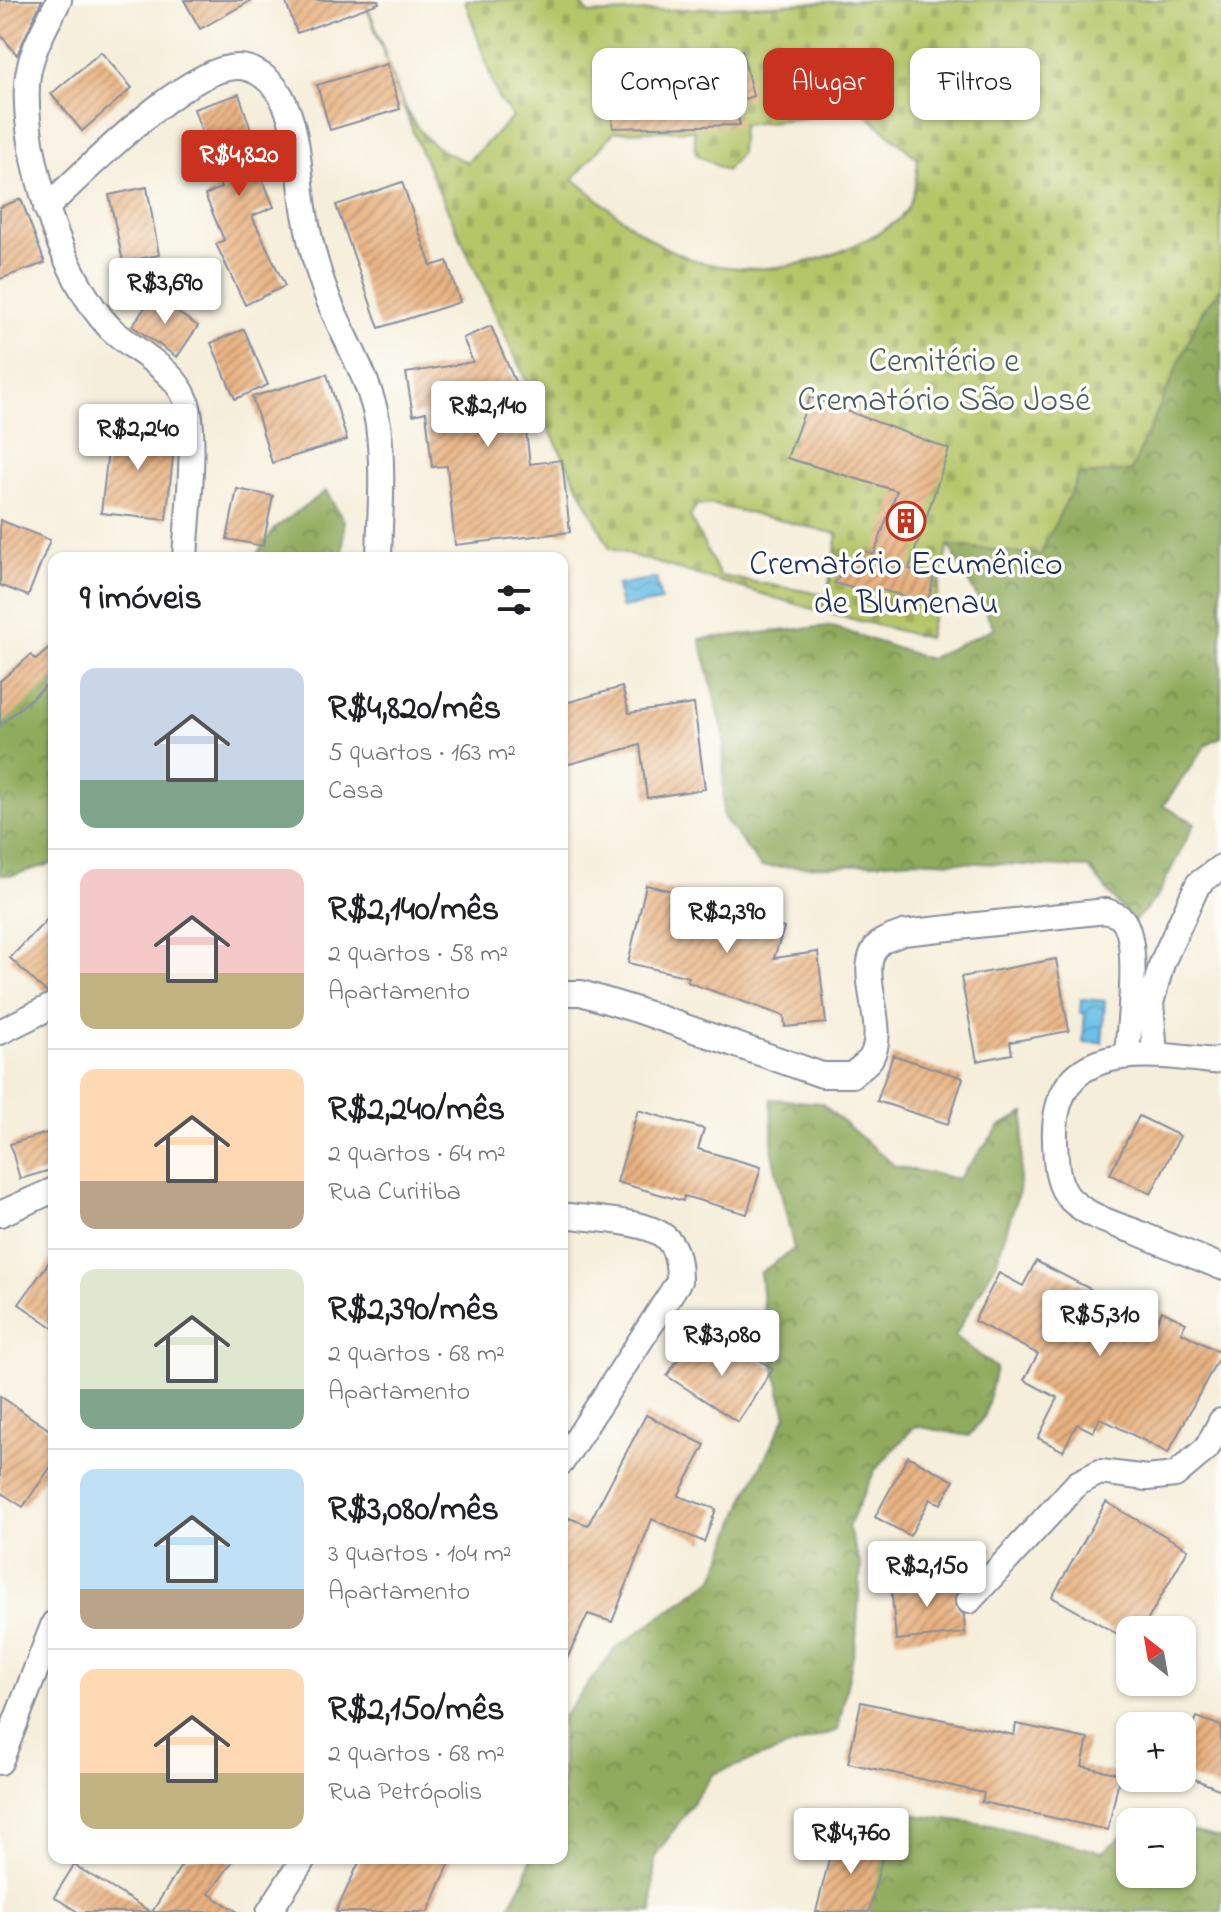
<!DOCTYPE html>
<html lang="pt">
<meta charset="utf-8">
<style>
:root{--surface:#fff;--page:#f2f2f2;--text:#202124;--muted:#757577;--line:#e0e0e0;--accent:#c8321e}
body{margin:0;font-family:"Indie Flower",sans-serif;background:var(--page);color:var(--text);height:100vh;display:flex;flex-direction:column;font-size:30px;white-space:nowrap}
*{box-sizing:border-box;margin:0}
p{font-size:26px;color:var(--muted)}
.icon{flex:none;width:44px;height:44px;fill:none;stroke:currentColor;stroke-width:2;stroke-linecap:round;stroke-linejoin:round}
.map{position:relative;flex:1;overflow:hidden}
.side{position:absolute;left:48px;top:552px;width:520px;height:1312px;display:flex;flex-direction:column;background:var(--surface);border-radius:16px;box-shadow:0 2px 6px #0004}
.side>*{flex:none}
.hud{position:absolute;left:592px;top:48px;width:508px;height:72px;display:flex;gap:16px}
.needle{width:52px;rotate:329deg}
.fabs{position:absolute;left:1116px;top:1616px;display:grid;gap:16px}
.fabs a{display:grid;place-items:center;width:80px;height:80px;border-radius:16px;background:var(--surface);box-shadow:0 2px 6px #0004;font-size:40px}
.price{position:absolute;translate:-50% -68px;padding:0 18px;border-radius:8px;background:#fff;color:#222;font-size:26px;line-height:52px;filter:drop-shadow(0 2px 4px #0008)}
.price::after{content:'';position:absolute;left:50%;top:48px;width:24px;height:18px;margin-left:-12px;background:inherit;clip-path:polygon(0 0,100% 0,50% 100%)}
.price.current{background:var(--accent);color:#fff}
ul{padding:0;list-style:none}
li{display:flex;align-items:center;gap:24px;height:200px;padding:0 32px}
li+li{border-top:2px solid var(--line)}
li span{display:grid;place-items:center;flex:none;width:224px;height:160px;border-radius:16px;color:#555}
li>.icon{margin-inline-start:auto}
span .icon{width:96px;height:96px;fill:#fffc;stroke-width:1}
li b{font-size:34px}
h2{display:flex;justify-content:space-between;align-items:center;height:96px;padding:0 32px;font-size:34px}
.chip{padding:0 28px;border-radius:16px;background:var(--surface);box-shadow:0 2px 6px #0004;font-size:28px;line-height:72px}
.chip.current{background:var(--accent);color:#fff}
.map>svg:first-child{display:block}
.forest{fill:url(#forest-crowns);stroke:#566d5e;stroke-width:2}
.cemetery{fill:url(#cemetery-stones);stroke:#687a64;stroke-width:2;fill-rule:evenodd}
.water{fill:url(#water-waves);stroke:#4278a2;stroke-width:2}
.building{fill:url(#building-hatch)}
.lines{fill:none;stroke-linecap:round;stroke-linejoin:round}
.street-casing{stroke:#888e9c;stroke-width:28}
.street{stroke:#fff;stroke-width:24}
.labels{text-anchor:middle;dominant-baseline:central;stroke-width:7;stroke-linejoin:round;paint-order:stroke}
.park-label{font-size:34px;fill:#495c61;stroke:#fdfcf7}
.poi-label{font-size:34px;fill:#1b2f5e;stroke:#fdfcf7}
</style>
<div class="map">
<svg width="1221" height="1912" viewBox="0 0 1221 1912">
<defs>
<pattern id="forest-crowns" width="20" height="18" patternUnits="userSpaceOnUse" patternTransform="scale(2)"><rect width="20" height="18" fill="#90ab5d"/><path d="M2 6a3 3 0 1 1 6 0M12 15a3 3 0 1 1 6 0" fill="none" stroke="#758c50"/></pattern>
<pattern id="cemetery-stones" width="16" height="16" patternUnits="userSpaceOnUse" patternTransform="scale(2)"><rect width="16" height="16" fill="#b5c669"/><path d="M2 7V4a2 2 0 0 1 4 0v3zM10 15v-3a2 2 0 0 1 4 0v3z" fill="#9baa5d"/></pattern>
<pattern id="water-waves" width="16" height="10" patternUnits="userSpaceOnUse" patternTransform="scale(2)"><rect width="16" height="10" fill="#6ac0e7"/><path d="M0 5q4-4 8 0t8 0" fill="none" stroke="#569cbe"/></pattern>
<pattern id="building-hatch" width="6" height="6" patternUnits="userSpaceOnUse" patternTransform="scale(2)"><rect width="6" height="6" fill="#e8b17f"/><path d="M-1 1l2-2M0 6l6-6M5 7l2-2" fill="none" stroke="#bb906b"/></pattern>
</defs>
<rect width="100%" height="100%" fill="#fdfcf7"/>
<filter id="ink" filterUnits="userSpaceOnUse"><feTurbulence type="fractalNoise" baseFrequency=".0125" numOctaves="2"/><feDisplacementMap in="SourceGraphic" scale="16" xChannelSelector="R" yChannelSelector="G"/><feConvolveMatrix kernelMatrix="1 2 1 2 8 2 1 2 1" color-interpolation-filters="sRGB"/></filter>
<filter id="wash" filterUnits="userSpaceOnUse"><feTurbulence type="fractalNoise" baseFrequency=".006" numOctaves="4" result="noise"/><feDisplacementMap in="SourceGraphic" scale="32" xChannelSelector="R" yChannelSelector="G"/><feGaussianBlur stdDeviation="1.8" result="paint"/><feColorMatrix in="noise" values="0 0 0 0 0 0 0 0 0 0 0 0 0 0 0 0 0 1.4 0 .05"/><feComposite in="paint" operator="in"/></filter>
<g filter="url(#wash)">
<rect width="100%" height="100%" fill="#f5eeda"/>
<!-- forest -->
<g class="forest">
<polygon points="1221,288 1221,737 1207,744 1163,806 1195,823 1157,897 1133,923 1089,868 913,860 837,866 761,867 723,817 724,735 700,639 830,626 929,659 994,628 948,544 1039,555 1079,475"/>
<polygon points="326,491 344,521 343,558 254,558 274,529"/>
<polygon points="54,674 54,863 13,875 0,875 0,698"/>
<polygon points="771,1099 821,1103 895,1166 958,1179 1001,1125 1025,1113 1019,1191 996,1263 955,1336 996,1368 985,1415 969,1436 915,1426 875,1470 848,1527 861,1566 856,1640 838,1730 713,1774 655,1857 652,1912 506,1912 525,1878 531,1858 562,1858 562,1718 615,1649 714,1578 745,1498 786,1416 767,1336 760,1273 794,1249 773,1157"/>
<polygon points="879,1810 990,1825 1102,1852 1130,1830 1130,1874 1182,1874 1182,1829 1221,1838 1221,1912 823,1912 848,1894"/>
</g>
<!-- cemetery -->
<path class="cemetery" d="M465,0H579L589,14L867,0H1221V288L1202,311L1131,471L1079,475L1040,555L948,545L928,638L820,611L610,549L541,413L418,145L365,2C388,48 393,111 434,145C443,153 457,157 467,162L513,117L498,98ZM862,111L918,159C916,179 915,201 901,217C892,226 877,234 865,240C813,268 745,278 688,258C645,242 609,207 573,179L614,132L694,130L696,154L726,171L740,153L742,125ZM710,504L838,534L827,595L720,576L690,517L696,506Z"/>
<!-- water -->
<g class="water">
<polygon points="656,578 661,601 621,608 617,585"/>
<polygon points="1081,999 1105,1001 1102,1043 1083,1042 1085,1013 1080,1013"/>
</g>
<g id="blocks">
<!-- building -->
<g class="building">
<polygon points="0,0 42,0 17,55 0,34"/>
<polygon points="184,0 252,0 200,29"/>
<polygon points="285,0 378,0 379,3 297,33"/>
<polygon points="742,50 753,96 735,102 740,125 613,128 608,85"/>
<polygon points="101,52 132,88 82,131 51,94"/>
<polygon points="387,64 400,109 330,130 317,85"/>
<polygon points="239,94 260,157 254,159 274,207 252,216 285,286 245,305 216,244 224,240 205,195 221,188 194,109"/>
<polygon points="402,182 431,266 447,261 460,302 379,328 336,205"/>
<polygon points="147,187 159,255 123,262 109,195"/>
<polygon points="21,199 45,263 0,279 0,207"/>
<polygon points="153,296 198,326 177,357 132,326"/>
<polygon points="491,326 522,398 530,464 562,460 570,532 455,545 447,466 432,467 426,412 413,415 406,373 473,362 463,338"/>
<polygon points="244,329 268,385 235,399 211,343"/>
<polygon points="327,374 347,440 272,463 252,397"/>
<polygon points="810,397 949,449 909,569 934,575 928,603 875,588 870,593 834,583 862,551 874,554 897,491 787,458"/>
<polygon points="111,423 176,430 166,520 101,513"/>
<polygon points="237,489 273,496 263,546 227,539"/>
<polygon points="0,520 50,540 28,596 0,585"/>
<polygon points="54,644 54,679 0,725 0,681 31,655 36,660"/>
<polygon points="622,687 629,713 694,704 705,789 647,798 640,745 562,766 562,704"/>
<polygon points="646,885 695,896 784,928 774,958 818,952 826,1023 785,1027 784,1016 687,982 689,977 628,963"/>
<polygon points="54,912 54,990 46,992 10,958"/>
<polygon points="1056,959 1069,1031 1010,1042 1012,1054 977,1061 961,977"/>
<polygon points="893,1055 963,1078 948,1124 877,1101"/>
<polygon points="638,1110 704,1129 698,1149 761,1167 747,1214 684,1196 683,1201 617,1182"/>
<polygon points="1139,1116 1180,1136 1151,1194 1110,1174"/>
<polygon points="54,1131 54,1169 20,1179 10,1144"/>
<polygon points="54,1255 54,1328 19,1304"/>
<polygon points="1036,1261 1156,1323 1162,1311 1186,1323 1181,1332 1221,1353 1168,1453 1100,1418 1093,1432 1077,1424 1063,1451 1038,1438 1058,1398 1024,1380 1038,1354 974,1321 999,1273 1023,1286"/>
<polygon points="689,1342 723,1364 735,1344 773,1369 738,1422 667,1376"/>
<polygon points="0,1396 54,1433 54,1462 23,1507 0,1492"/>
<polygon points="646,1415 705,1445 678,1496 716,1509 704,1542 652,1519 612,1622 588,1614 562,1669 562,1537 569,1518 588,1525"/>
<polygon points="908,1456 954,1481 941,1504 930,1499 910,1536 875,1517"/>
<polygon points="1106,1502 1188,1549 1142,1630 1130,1630 1130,1641 1052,1597"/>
<polygon points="961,1578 961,1587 955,1597 955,1605 964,1615 965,1633 896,1640 891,1585"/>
<polygon points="861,1702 1014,1735 1016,1724 1088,1739 1082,1766 1120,1774 1108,1830 982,1802 984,1793 848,1763"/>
<polygon points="1197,1717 1221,1726 1221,1790 1182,1774 1182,1753"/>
<polygon points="835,1835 885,1847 869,1912 816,1912"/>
<polygon points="186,1858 235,1858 209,1894 238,1912 152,1912"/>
<polygon points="361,1858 452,1858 428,1912 336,1912"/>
<polygon points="74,1865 151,1912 78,1912 54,1897"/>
</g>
</g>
</g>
<g filter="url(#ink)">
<use href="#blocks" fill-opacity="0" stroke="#888e9c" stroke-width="2"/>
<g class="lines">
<defs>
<g id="street">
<path d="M59,0C46,26 28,55 27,85C23,154 62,280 111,329C134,351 174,368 186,400C198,434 187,519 185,558"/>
<path d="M46,208C85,172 187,66 238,67C256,67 273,82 281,96C301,133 298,175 305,214C310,244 318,273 329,301C346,342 371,381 378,425C384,468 380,514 379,558"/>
<path d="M562,993H581L637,1010L822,1075H852C857,1070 867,1064 871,1058C890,1025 852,967 880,943C885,939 896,936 903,933L1106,911C1111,913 1119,915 1122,919C1141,940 1129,1026 1127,1054"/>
<polyline points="0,1032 54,1005"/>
<polyline points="1155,1054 1151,1003 1162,963 1198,884 1221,867"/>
<path d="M1221,1059L1213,1061C1141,1052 1051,1041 1055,1142C1056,1162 1056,1185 1071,1200C1088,1216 1114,1224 1136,1232C1164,1244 1193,1255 1221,1267"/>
<polyline points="0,1214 54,1190"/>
<path d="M562,1215C588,1219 649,1220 667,1239C678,1250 679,1267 679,1281L562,1462"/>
<polyline points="969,1601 1078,1483 1100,1472 1147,1478 1175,1475 1207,1448 1221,1421"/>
<polyline points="0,1762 54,1623"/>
<polyline points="269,1912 304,1858"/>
</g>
</defs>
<!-- street casing -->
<use href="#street" class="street-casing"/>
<!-- street -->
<use href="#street" class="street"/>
</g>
</g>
<!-- icons -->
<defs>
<symbol id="building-ring" viewBox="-11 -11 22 22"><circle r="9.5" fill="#fdfcf7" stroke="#c8321e" stroke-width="1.5"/><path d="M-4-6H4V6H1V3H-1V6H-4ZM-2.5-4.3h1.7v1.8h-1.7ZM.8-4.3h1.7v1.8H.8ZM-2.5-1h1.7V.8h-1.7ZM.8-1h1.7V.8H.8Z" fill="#c8321e"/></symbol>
</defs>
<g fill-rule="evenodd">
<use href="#building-ring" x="884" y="499" width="44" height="44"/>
</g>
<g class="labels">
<!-- park labels -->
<g class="park-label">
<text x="944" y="363">Cemitério e<tspan x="944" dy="39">Crematório São José</tspan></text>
</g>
<!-- poi labels -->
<g class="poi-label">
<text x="906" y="566">Crematório Ecumênico<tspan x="906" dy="39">de Blumenau</tspan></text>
</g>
</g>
</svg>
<div class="fabs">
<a><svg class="needle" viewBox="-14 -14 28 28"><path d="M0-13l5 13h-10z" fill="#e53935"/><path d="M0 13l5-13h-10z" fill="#757577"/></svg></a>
<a>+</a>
<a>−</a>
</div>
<b class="price current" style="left:239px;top:198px">R$4,820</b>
<b class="price" style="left:165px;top:326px">R$3,690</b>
<b class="price" style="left:488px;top:449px">R$2,140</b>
<b class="price" style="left:138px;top:472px">R$2,240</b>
<b class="price" style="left:727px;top:955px">R$2,390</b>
<b class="price" style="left:1100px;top:1358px">R$5,310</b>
<b class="price" style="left:722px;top:1378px">R$3,080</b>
<b class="price" style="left:927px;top:1609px">R$2,150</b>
<b class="price" style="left:851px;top:1876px">R$4,760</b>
<div class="hud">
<a class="chip">Comprar</a>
<a class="chip current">Alugar</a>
<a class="chip">Filtros</a>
</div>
<section class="side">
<h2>9 imóveis<svg class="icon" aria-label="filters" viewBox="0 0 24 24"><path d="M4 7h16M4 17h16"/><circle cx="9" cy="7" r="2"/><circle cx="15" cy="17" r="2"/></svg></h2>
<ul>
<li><span style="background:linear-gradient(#c9d6e8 70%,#7fa58c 0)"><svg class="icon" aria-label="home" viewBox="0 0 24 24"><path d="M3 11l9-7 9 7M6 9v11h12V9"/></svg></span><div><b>R$4,820/mês</b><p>5 quartos · 163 m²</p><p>Casa</p></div></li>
<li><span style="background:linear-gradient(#f6c9c9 65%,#c2b280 0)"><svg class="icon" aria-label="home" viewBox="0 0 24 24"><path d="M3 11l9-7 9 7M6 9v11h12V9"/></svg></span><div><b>R$2,140/mês</b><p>2 quartos · 58 m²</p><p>Apartamento</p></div></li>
<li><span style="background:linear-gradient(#ffd9b3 70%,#b9a48a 0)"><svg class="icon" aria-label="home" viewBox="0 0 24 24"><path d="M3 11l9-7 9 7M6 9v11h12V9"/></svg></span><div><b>R$2,240/mês</b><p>2 quartos · 64 m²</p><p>Rua Curitiba</p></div></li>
<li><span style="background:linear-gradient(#dfe7d0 75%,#7fa58c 0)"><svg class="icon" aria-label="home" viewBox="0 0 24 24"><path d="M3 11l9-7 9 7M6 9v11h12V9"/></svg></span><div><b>R$2,390/mês</b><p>2 quartos · 68 m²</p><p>Apartamento</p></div></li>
<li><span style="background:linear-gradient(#bfe0f5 75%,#b9a48a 0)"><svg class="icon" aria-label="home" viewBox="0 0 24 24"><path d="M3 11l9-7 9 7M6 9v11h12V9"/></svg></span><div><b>R$3,080/mês</b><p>3 quartos · 104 m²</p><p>Apartamento</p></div></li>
<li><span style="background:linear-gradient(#ffd9b3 65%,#c2b280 0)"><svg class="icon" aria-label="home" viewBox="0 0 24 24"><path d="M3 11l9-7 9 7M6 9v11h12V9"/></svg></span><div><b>R$2,150/mês</b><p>2 quartos · 68 m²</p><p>Rua Petrópolis</p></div></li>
</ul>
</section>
</div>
